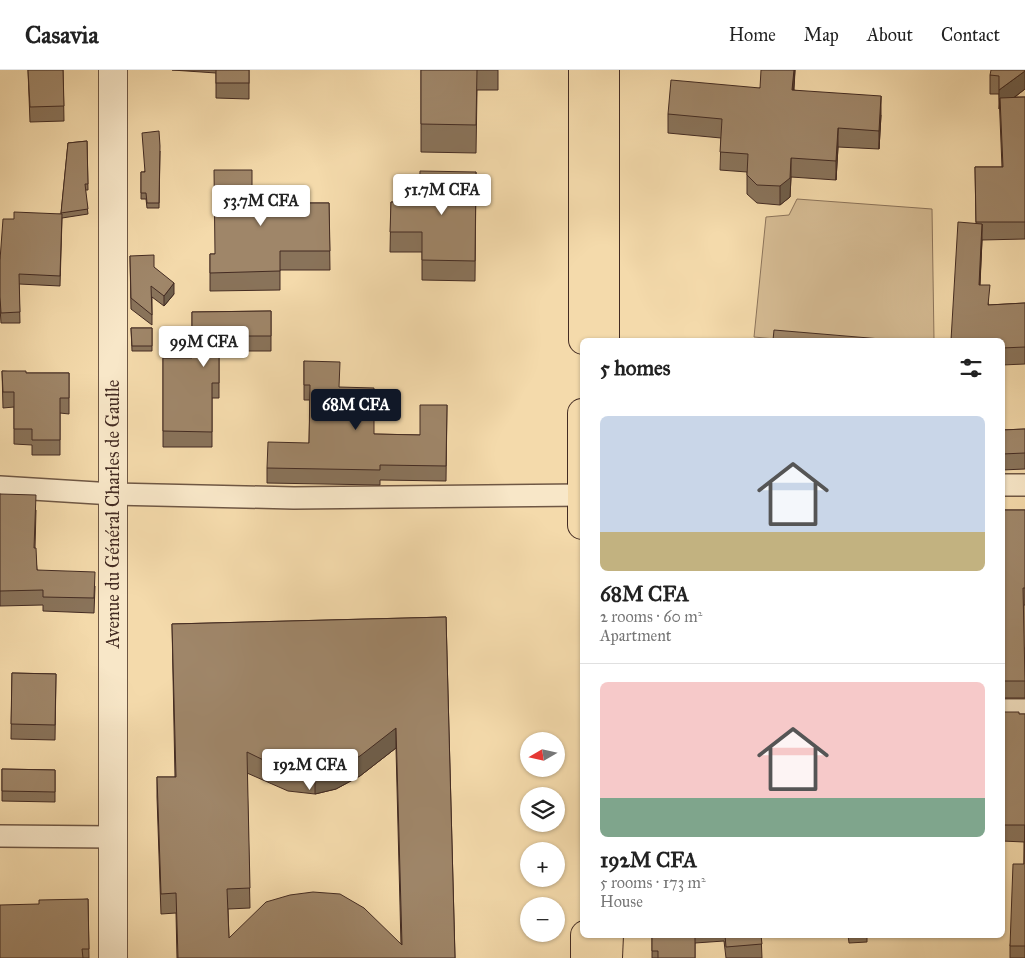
<!DOCTYPE html>
<meta charset="utf-8">
<style>
:root{--surface:#fff;--page:#f2f2f2;--text:#222;--muted:#767676;--line:#e0e0e0;--accent:#111827}
body{margin:0;font-family:"IM FELL Great Primer",serif;background:var(--page);color:var(--text);height:100vh;display:flex;flex-direction:column;font-size:19px;white-space:nowrap}
*{box-sizing:border-box;margin:0}
p{font-size:16px;color:var(--muted)}
.icon{flex:none;width:28px;height:28px;fill:none;stroke:currentColor;stroke-width:2;stroke-linecap:round;stroke-linejoin:round}
.map{position:relative;flex:1;overflow:hidden}
.side{position:absolute;left:580px;top:268px;width:425px;height:600px;display:flex;flex-direction:column;background:var(--surface);border-radius:8px;box-shadow:0 1px 4px #0004}
.side>*{flex:none}
.needle{width:32px;rotate:261deg}
.tools{position:absolute;left:520px;top:662px;display:grid;gap:10px}
.tools a{display:grid;place-items:center;width:45px;height:45px;border-radius:50%;background:var(--surface);box-shadow:0 1px 4px #0004;font-size:25px}
.price{position:absolute;translate:-50% -42px;padding:0 11px;border-radius:5px;background:#fff;color:#222;font-size:16px;line-height:32px;filter:drop-shadow(0 1px 2px #0008)}
.price::after{content:'';position:absolute;left:50%;top:30px;width:15px;height:11px;margin-left:-8px;background:inherit;clip-path:polygon(0 0,100% 0,50% 100%)}
.price.active{background:var(--accent);color:#fff}
ul{padding:0;list-style:none}
li{display:grid;align-content:center;gap:10px;height:265px;padding:0 20px}
li+li{border-top:1px solid var(--line)}
li span{display:grid;place-items:center;height:155px;border-radius:8px;color:#555}
li>.icon{margin-inline-start:auto}
span .icon{width:90px;height:90px;fill:#fffc;stroke-width:1}
li b{font-size:21px}
h2{display:flex;justify-content:space-between;align-items:center;height:60px;padding:0 20px;font-size:21px}
header{display:flex;align-items:center;gap:30px;box-sizing:border-box;height:70px;padding:0 25px;background:var(--surface);border-bottom:1px solid var(--line)}
header strong{font-size:24px}
nav{display:flex;gap:28px;margin-inline-start:auto;font-size:18px}
.map>svg:first-child{display:block}
.green{fill:#d6bc94;stroke:#8c745b}
.lines{fill:none;stroke-linecap:round;stroke-linejoin:round}
.minor-casing{stroke:#6f5744;stroke-width:24}
.tertiary-casing{stroke:#6f5744;stroke-width:30}
.primary-casing{stroke:#432b22;stroke-width:30}
.minor{stroke:#f8e7c8;stroke-width:21}
.tertiary{stroke:#f8e7c8;stroke-width:28}
.primary{stroke:#f4daab;stroke-width:28}
.wall{fill:#89735a;stroke:#432b22;fill-rule:evenodd}
.shaded-wall{fill:#6f5e4a;stroke:#432b22}
.building{fill:#9f8669;stroke:#432b22;fill-rule:evenodd}
.labels{text-anchor:middle;dominant-baseline:central;stroke-width:4;stroke-linejoin:round;paint-order:stroke}
.street-label{font-size:18px;fill:#432b22;stroke:#f8e7c8}
</style>
<header>
<strong>Casavia</strong>
<nav><a>Home</a><a>Map</a><a>About</a><a>Contact</a></nav>
</header>
<div class="map">
<svg width="1025" height="888" viewBox="0 0 1025 888">
<rect width="100%" height="100%" fill="#f4daab"/>
<filter id="stains"><feTurbulence type="fractalNoise" baseFrequency=".004" numOctaves="4"/><feColorMatrix values="0 0 0 0 .2 0 0 0 0 .09 0 0 0 0 .02 0 0 0 .5 -.17"/></filter>
<radialGradient id="worn" r=".72"><stop offset=".6" stop-color="#630" stop-opacity="0"/><stop offset="1" stop-color="#630" stop-opacity=".3"/></radialGradient>
<!-- green -->
<polygon class="green" points="797,129 932,139 934,270 785,270 754,267 766,147 789,145"/>
<g class="lines">
<defs>
<g id="minor">
<polyline points="1002,415 1025,415"/>
<polyline points="0,417 113,424 294,428 582,425"/>
<polyline points="1002,640 1025,640"/>
<polyline points="0,766 112,767"/>
</g>
<polyline id="tertiary" points="113,0 113,888"/>
<g id="primary">
<polyline points="583,270 583,0"/>
<polyline points="605,270 605,0"/>
<polyline points="582,343 582,455"/>
<polyline points="585,888 585,865"/>
<polyline points="608,888 609,865"/>
</g>
</defs>
<!-- minor casing -->
<use href="#minor" class="minor-casing"/>
<!-- tertiary casing -->
<use href="#tertiary" class="tertiary-casing"/>
<!-- primary casing -->
<use href="#primary" class="primary-casing"/>
<!-- minor -->
<use href="#minor" class="minor"/>
<!-- tertiary -->
<use href="#tertiary" class="tertiary"/>
<!-- primary -->
<use href="#primary" class="primary"/>
</g>
<!-- wall -->
<g class="wall">
<polygon points="28,0 63,0 64,51 30,52"/>
<polygon points="172,0 249,0 249,29 216,28 216,3"/>
<polygon points="421,0 498,0 498,20 477,20 476,83 421,82"/>
<polygon points="795,0 794,20 881,45 879,79 838,77 836,110 791,107 790,127 780,135 757,133 747,124 747,102 720,100 721,68 668,63 668,44 760,18"/>
<polygon points="1025,0 1025,19 1015,27 1025,27 1025,169 982,170 980,215 989,235 1025,233 1025,294 1002,295 1002,270 951,270 976,153 975,97 1002,97 999,24 990,24 990,5"/>
<polygon points="87,71 88,120 85,120 88,144 62,148 60,216 19,214 20,253 1,253 0,237 0,190 14,149 61,144 68,73"/>
<polygon points="160,81 159,138 147,138 146,129 141,129 141,102 144,102"/>
<polygon points="476,102 475,211 422,210 422,182 390,182 391,132 419,133"/>
<polygon points="252,133 329,133 330,200 280,200 280,220 210,221 210,184 215,184"/>
<polygon points="130,186 154,197 174,224 164,236 152,227 152,255 131,239"/>
<polygon points="271,241 271,281 219,281 219,328 212,328 212,377 163,377 163,288 192,288 192,242"/>
<polygon points="131,258 152,258 152,281 132,281"/>
<polygon points="304,291 339,317 374,364 420,365 447,335 446,411 380,410 380,415 267,413 267,398 309,373 310,330 304,330"/>
<polygon points="2,301 26,303 69,303 69,344 60,343 60,385 32,385 32,375 14,374 14,337 3,338"/>
<polygon points="1025,359 1025,399 1002,400 1002,360"/>
<polygon points="0,424 36,440 35,478 37,500 95,516 94,543 43,541 43,535 0,536"/>
<polygon points="1002,440 1025,440 1025,535 1024,535 1024,578 1025,578 1025,628 1002,628"/>
<path d="M446,547L455,888H177L176,843L161,844L157,727V707H175L172,554ZM396,678L401,875L229,868L228,839L250,838L247,703L288,721L315,724L336,719L360,706Z"/>
<polygon points="12,603 56,604 55,670 11,669"/>
<polygon points="1002,642 1019,644 1025,644 1025,888 1010,888 1010,876 1024,794 1024,772 1002,771"/>
<polygon points="2,699 55,700 55,732 2,731"/>
<polygon points="88,829 89,888 0,888 39,834"/>
<polygon points="652,865 761,865 762,888 726,888 724,871 695,873 695,888 652,888"/>
<polygon points="848,865 867,865 867,872 849,873"/>
</g>
<!-- shaded-wall -->
<g class="shaded-wall">
<polygon points="794,0 795,0 792,38 792,20"/>
<polygon points="1025,1 1025,19 1000,38 1000,28 999,39 999,20"/>
<polygon points="881,26 881,45 879,79 879,61"/>
<polygon points="838,58 838,77 836,110 836,91"/>
<polygon points="791,88 791,107 790,127 780,135 780,116"/>
<polygon points="982,154 982,170 979,231 979,215"/>
<polygon points="174,213 174,224 164,236 164,226"/>
<polygon points="396,658 396,678 360,706 336,719 315,724 315,704"/>
</g>
<!-- building -->
<g class="building">
<polygon points="28,0 63,0 64,36 30,37"/>
<rect x="216" y="0" width="33" height="13"/>
<polygon points="421,0 477,0 476,55 421,54"/>
<polygon points="761,0 794,0 792,20 881,26 879,61 838,58 836,91 791,88 790,108 780,116 757,115 747,105 748,84 720,82 722,49 668,44 671,10 760,18"/>
<polygon points="991,0 1025,0 1025,1 999,20 999,6 990,5"/>
<polygon points="1025,27 1025,152 976,152 975,97 1003,97 1000,28"/>
<polygon points="159,61 160,76 159,133 147,133 146,123 141,123 141,102 145,102 142,63"/>
<polygon points="87,71 88,114 85,114 88,139 61,143 68,73"/>
<polygon points="214,100 252,100 252,133 329,133 330,181 280,181 280,201 210,203 210,184 215,184"/>
<polygon points="420,101 476,102 475,191 422,190 422,162 390,162 391,132 419,133"/>
<polygon points="14,142 62,144 60,206 19,204 20,242 1,243 0,227 0,190 3,149 14,149"/>
<polygon points="958,152 982,154 979,215 990,215 988,235 1025,233 1025,277 1002,278 1002,270 951,270"/>
<polygon points="154,185 154,197 174,213 164,226 151,216 152,245 131,228 130,186"/>
<polygon points="271,241 271,266 219,266 219,313 212,313 212,362 163,361 163,288 192,288 192,242"/>
<polygon points="131,258 152,258 152,276 132,276"/>
<polygon points="774,260 893,270 773,270"/>
<polygon points="304,291 340,292 339,317 374,318 374,364 420,365 420,335 447,335 446,396 380,395 380,400 267,398 268,372 309,373 310,315 304,315"/>
<polygon points="2,301 26,301 26,303 69,303 69,328 60,328 60,370 32,370 32,359 14,359 14,322 3,322"/>
<polygon points="1025,359 1025,383 1002,384 1002,360"/>
<polygon points="0,424 36,425 34,478 36,478 37,500 95,502 94,528 43,527 43,520 0,521"/>
<polygon points="1002,440 1025,440 1025,518 1023,518 1025,611 1002,611"/>
<path d="M446,547L455,888H178L176,823L161,824L157,707H176L172,554ZM396,658L402,875L364,838L340,824L313,822L290,825L266,832L229,868L227,819L250,818L247,682L288,702L315,704L336,699L360,686Z"/>
<polygon points="12,603 56,604 55,655 11,654"/>
<polygon points="1002,642 1019,642 1019,644 1025,644 1025,876 1010,876 1013,794 1024,794 1025,755 1002,755"/>
<polygon points="2,699 55,700 55,722 2,721"/>
<polygon points="88,829 89,879 82,879 83,888 0,888 0,835 39,834 39,830"/>
<polygon points="652,865 695,865 695,888 658,888 658,881 652,881"/>
<polygon points="725,865 761,865 762,874 726,877"/>
</g>
<g class="labels">
<!-- street labels -->
<g class="street-label">
<text transform="translate(113 444) rotate(-90)">Avenue du Général Charles de Gaulle</text>
</g>
</g>
<rect width="100%" height="100%" filter="url(#stains)"/>
<rect width="100%" height="100%" fill="url(#worn)"/>
</svg>
<div class="tools">
<a><svg class="needle" viewBox="-14 -14 28 28"><path d="M0-13l5 13h-10z" fill="#e53935"/><path d="M0 13l5-13h-10z" fill="#767676"/></svg></a>
<a><svg class="icon" aria-label="layers" viewBox="0 0 24 24"><path d="M12 4l9 5-9 5-9-5zM3 14l9 5 9-5"/></svg></a>
<a>+</a>
<a>−</a>
</div>
<b class="price" style="left:442px;top:146px">51.7M CFA</b>
<b class="price" style="left:261px;top:157px">53.7M CFA</b>
<b class="price" style="left:204px;top:298px">99M CFA</b>
<b class="price active" style="left:356px;top:361px">68M CFA</b>
<b class="price" style="left:310px;top:721px">192M CFA</b>
<section class="side">
<h2>5 homes<svg class="icon" aria-label="filters" viewBox="0 0 24 24"><path d="M4 7h16M4 17h16"/><circle cx="9" cy="7" r="2"/><circle cx="15" cy="17" r="2"/></svg></h2>
<ul>
<li><span style="background:linear-gradient(#c9d6e8 75%,#c2b280 0)"><svg class="icon" aria-label="home" viewBox="0 0 24 24"><path d="M3 11l9-7 9 7M6 9v11h12V9"/></svg></span><div><b>68M CFA</b><p>2 rooms · 60 m²</p><p>Apartment</p></div></li>
<li><span style="background:linear-gradient(#f6c9c9 75%,#7fa58c 0)"><svg class="icon" aria-label="home" viewBox="0 0 24 24"><path d="M3 11l9-7 9 7M6 9v11h12V9"/></svg></span><div><b>192M CFA</b><p>5 rooms · 173 m²</p><p>House</p></div></li>
</ul>
</section>
</div>
